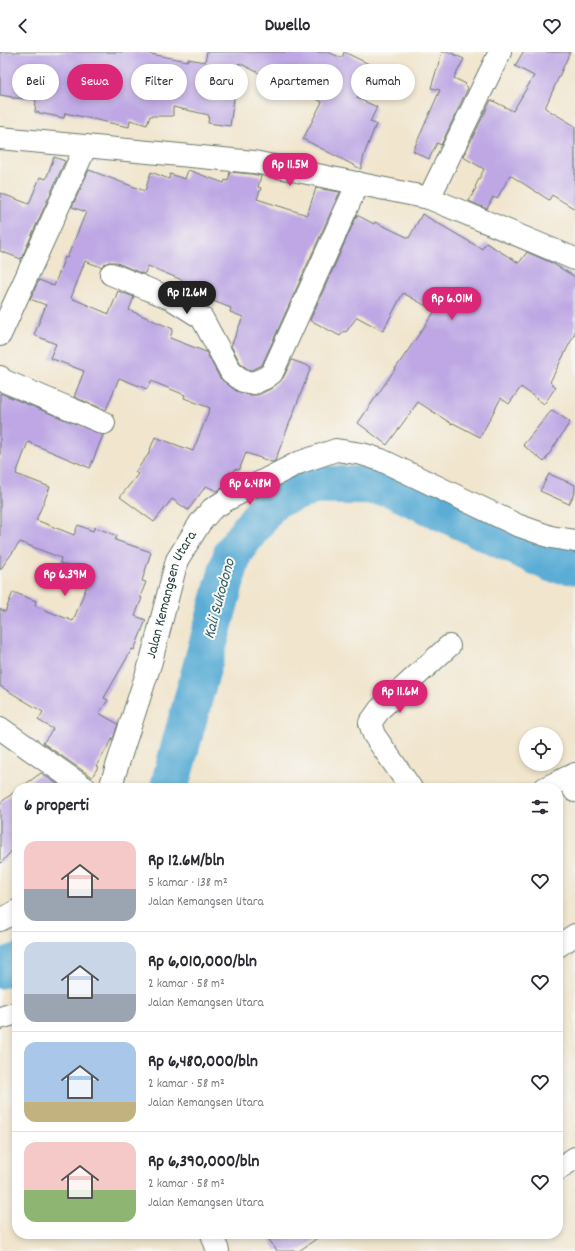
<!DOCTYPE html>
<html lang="id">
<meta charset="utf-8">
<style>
:root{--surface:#fff;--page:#f7f7f7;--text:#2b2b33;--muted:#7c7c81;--line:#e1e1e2;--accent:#db2777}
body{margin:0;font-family:Dekko,sans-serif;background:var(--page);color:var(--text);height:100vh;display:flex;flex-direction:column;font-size:15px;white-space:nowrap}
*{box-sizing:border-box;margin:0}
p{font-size:13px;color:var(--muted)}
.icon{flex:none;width:22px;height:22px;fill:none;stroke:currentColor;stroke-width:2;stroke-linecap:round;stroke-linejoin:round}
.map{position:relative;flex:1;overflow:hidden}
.details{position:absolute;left:12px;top:731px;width:551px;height:456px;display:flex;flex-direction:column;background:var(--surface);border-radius:16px;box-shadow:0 2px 6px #0003}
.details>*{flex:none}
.hud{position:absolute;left:12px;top:12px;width:551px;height:36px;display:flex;gap:8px}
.buttons{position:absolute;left:519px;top:675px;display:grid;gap:8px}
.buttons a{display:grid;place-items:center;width:44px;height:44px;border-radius:50%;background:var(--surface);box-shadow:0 2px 6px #0003;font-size:20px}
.price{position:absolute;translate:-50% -34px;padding:0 9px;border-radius:14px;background:var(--accent);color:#fff;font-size:13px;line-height:26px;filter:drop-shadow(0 1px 2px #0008)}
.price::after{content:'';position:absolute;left:50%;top:24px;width:12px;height:9px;margin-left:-6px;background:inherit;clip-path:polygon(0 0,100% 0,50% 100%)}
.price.selected{background:#222;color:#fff}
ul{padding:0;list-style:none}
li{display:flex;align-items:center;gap:12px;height:100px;padding:0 12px}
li+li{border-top:1px solid var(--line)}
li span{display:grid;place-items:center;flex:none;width:112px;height:80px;border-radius:12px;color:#555}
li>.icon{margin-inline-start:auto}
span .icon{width:48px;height:48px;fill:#fffc;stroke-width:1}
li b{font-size:17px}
h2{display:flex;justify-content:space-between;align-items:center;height:48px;padding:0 12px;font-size:17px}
.pill{padding:0 14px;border-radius:18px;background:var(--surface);box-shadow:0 2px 6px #0003;font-size:14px;line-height:36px}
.pill.selected{background:var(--accent);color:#fff}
header{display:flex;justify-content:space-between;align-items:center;height:52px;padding:0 12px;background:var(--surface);font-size:18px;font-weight:700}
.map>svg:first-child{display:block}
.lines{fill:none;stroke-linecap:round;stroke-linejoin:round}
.river{stroke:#5badd6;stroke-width:39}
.building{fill:#bea7e4}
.minor-casing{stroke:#68786a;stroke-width:24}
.major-casing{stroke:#68786a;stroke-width:24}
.minor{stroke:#fff;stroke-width:22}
.major{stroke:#fff;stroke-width:22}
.labels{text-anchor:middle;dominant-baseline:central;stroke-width:4;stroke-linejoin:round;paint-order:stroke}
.street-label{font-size:15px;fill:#1f3d34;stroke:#f6f6f2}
.water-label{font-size:16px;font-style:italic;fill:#315f65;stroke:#f6f6f2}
</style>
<header><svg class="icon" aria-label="back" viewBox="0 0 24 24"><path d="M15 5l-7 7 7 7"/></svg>Dwello<svg class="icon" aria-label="heart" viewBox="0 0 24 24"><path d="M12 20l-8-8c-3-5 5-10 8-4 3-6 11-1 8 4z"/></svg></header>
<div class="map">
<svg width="575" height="1199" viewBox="0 0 575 1199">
<rect width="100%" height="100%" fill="#f6f6f2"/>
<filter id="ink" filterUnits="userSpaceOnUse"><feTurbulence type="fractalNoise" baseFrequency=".025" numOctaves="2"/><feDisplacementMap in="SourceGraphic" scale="8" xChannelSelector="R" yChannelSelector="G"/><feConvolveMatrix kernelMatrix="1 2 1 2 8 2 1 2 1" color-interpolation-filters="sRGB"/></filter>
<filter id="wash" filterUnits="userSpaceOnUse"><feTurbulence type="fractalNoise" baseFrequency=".012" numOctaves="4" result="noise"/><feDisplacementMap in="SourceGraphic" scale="16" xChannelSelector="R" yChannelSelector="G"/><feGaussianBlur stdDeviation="0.9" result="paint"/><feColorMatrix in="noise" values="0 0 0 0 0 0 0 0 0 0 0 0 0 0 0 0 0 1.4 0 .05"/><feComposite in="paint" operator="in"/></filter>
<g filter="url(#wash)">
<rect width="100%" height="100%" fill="#f1e5cd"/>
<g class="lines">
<!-- river -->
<g class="river">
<polyline points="169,736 233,500 273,447 316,433 388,434 552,511 575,513"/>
<polyline points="0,917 17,911"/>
</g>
</g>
<g id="blocks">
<!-- building -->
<g class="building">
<polygon points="0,0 140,0 187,9 188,7 205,10 207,0 328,0 342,6 344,0 373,14 357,46 377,55 370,70 376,72 364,103 361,117 303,87 322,50 284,29 283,33 239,11 230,74 208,71 209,63 173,55 173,64 150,64 147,73 130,68 129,75 65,61 64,66 35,60 36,47 12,46 12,45 0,43"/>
<polygon points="442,0 449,0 464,7 454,26 466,32 465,34 468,36 441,93 437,91 429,107 413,99 440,38 431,36"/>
<polygon points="523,0 570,0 545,56 575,74 575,157 552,143 549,148 510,123 497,147 493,145 487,157 469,149 476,136 475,135 484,117 463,105 491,48 513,59 534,24 515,14"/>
<polygon points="54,105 65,109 21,207 0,199 0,141 29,152 40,125 46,127"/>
<polygon points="89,118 145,139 151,120 169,127 170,122 185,127 188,118 224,131 225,128 228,129 230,120 252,122 261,124 258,135 261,136 257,147 307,163 316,136 340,140 262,313 252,318 248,317 241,312 231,294 243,265 230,260 231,256 179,236 182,228 148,214 145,221 143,222 115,210 109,210 104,212 101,215 85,209 71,246 109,262 118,239 134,245 129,258 173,277 170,286 206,300 220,326 236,339 251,343 258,343 272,336 283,326 292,308 311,315 275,409 272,410 246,401 239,418 235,417 226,434 217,439 206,434 188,458 172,447 154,470 120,445 138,422 135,420 148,403 155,385 193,399 210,356 184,346 185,343 151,329 147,337 119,326 106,358 74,345 84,319 50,306 56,292 34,283 46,253 30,247 39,228 54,234 65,205 67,206 86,160 72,155"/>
<polygon points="422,162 482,197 486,191 519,211 527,200 552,211 575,225 575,281 550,330 556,335 544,352 521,335 509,352 501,346 480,385 453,371 452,372 418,350 387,393 358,371 435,259 403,241 383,279 357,265 346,280 344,279 340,284 310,268 357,163 374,172 375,170 409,186"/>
<polygon points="0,341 103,383 90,416 28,390 16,422 50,435 36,468 74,483 78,473 93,479 95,475 117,484 115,488 151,500 142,529 146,530 140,545 142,546 135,564 146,568 134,598 132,597 104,646 108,648 99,661 118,672 114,684 96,714 98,715 92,725 43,691 53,677 38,668 43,660 0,634 0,557 5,560 13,540 36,549 35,554 73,569 91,523 60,511 61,506 20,490 0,518"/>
<polygon points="552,358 570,370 544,410 523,393"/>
<polygon points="549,422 575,433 575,440 569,452 540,439"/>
<polygon points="41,721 63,736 20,736"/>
<polygon points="17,738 17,793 0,812 0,751"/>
<polygon points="265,1182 323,1182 299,1199 277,1199"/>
</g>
</g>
</g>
<g filter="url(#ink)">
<use href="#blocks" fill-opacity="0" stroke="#68786a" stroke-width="1"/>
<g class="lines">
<defs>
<g id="minor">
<polyline points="0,86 254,110 429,146 575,207"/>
<polyline points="429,146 500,0"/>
<polyline points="111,222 172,247 202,266 231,320 243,329 253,331 265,326 272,321 358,131"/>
<polyline points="0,283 86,94"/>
<polyline points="0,325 2,328 104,371"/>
<polyline points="0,676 85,736"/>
<polyline points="566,726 575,739"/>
<path id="s1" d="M110,736L151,609L177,508L200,471L212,457L228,447L298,411L336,398L362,402L381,408L517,473L551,485L575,489"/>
<polyline points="411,736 374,683 370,671 380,657 449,594"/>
<polyline points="0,868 17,859"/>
<polyline points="558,894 575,883"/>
<polyline points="558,1117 575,1106"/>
<polyline points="212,1182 218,1199"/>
</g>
<g id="major">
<polyline points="545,736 575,722"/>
<polyline points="0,966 17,961"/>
</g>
</defs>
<!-- minor casing -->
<use href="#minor" class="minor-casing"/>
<!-- major casing -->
<use href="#major" class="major-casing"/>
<!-- minor -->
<use href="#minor" class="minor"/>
<!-- major -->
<use href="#major" class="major"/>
</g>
</g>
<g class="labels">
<!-- street labels -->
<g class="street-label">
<text stroke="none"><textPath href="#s1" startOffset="203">Jalan Kemangsen Utara</textPath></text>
</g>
<!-- water labels -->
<g class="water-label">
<text transform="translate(220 547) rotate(-75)">Kali Sukodono</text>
</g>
</g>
</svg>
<div class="buttons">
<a><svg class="icon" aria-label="locate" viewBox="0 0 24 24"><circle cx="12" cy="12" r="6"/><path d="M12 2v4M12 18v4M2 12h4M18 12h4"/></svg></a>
</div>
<b class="price" style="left:290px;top:135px">Rp 11.5M</b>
<b class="price selected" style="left:187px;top:263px">Rp 12.6M</b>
<b class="price" style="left:452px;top:269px">Rp 6.01M</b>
<b class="price" style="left:250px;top:454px">Rp 6.48M</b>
<b class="price" style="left:65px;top:545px">Rp 6.39M</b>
<b class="price" style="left:400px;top:662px">Rp 11.6M</b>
<div class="hud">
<a class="pill">Beli</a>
<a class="pill selected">Sewa</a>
<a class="pill">Filter</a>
<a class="pill">Baru</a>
<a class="pill">Apartemen</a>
<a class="pill">Rumah</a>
</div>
<section class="details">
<h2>6 properti<svg class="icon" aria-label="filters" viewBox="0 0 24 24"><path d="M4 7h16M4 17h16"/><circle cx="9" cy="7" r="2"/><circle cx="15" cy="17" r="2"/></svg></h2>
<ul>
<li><span style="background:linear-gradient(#f6c9c9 60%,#9aa5b1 0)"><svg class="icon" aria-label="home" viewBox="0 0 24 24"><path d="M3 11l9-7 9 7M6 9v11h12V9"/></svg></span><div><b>Rp 12.6M/bln</b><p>5 kamar · 138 m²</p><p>Jalan Kemangsen Utara</p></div><svg class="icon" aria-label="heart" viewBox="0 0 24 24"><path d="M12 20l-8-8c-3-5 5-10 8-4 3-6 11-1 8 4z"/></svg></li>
<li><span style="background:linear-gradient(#c9d6e8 65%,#9aa5b1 0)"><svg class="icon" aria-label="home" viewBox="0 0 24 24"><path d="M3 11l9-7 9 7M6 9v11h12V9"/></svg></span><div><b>Rp 6,010,000/bln</b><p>2 kamar · 58 m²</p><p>Jalan Kemangsen Utara</p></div><svg class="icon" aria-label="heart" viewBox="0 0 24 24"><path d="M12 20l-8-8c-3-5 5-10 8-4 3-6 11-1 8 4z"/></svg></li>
<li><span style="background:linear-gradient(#a9c7e8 75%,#c2b280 0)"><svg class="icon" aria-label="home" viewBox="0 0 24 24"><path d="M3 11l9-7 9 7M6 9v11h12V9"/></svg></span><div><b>Rp 6,480,000/bln</b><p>2 kamar · 58 m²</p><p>Jalan Kemangsen Utara</p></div><svg class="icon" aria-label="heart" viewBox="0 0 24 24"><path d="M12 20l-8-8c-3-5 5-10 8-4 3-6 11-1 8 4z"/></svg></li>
<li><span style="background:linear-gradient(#f6c9c9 60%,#8fb573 0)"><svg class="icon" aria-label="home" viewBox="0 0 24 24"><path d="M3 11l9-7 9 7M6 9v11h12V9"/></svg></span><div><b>Rp 6,390,000/bln</b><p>2 kamar · 58 m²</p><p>Jalan Kemangsen Utara</p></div><svg class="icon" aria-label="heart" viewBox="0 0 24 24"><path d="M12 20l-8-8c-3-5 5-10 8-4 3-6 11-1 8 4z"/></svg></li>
</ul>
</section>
</div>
